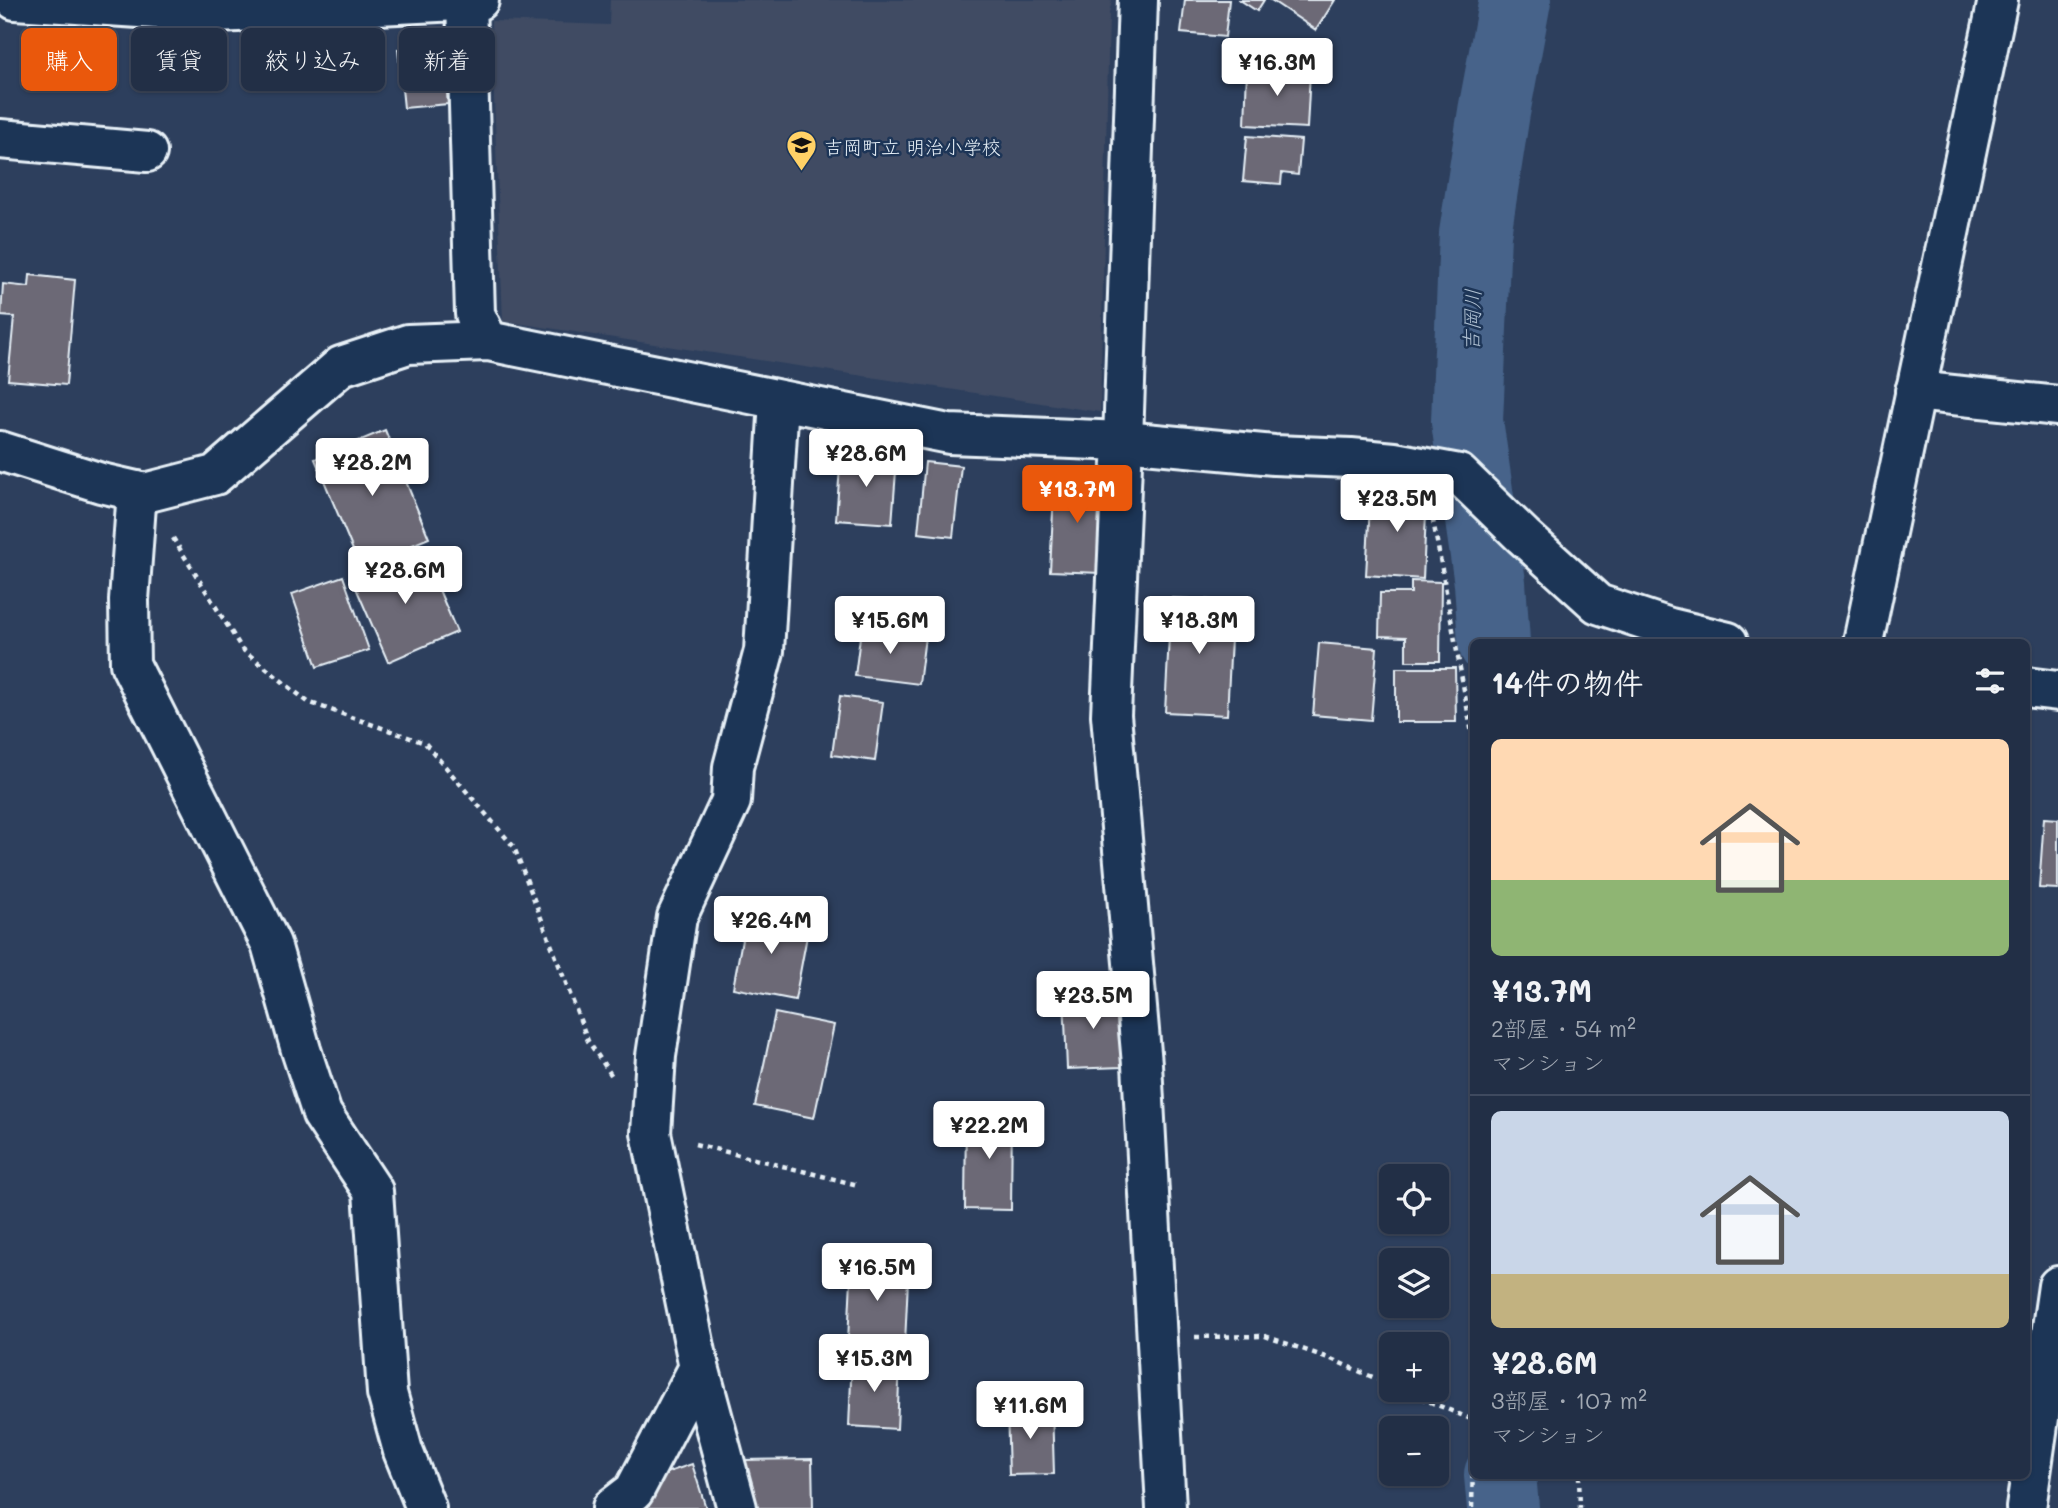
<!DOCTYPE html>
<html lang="ja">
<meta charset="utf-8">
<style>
:root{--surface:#222f46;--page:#2a374d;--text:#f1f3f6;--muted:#a2a9b3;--line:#3f4a5f;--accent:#ea580c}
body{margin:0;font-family:Mali,"Klee One",sans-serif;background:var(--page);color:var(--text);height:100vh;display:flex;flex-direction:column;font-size:26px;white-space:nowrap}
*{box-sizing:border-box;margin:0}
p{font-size:23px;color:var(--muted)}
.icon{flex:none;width:38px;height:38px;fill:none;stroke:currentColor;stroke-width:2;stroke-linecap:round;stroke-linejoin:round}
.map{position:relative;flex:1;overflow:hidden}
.details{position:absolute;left:1470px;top:639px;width:560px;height:840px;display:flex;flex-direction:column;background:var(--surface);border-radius:10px;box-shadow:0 2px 5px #0004,0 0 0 2px var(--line)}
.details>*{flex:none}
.guide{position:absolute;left:21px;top:28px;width:665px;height:63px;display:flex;gap:14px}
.controls{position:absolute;left:1379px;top:1164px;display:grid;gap:14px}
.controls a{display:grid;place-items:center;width:70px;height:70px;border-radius:10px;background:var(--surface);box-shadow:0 2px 5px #0004,0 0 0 2px var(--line);font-size:35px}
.price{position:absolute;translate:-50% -60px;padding:0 16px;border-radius:7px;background:#fff;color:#222;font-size:23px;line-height:46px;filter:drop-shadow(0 2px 4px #0008)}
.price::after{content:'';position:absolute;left:50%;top:42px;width:21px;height:16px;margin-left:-10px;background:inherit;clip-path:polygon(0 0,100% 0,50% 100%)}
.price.current{background:var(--accent);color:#fff}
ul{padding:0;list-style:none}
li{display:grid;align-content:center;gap:14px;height:371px;padding:0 21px}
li+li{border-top:2px solid var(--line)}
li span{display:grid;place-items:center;height:217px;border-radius:10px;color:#555}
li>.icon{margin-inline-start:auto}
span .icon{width:126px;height:126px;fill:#fffc;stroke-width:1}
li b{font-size:30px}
h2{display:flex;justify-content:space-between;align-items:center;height:84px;padding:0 21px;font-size:30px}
.tag{padding:0 24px;border-radius:10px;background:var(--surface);box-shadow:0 2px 5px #0004,0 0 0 2px var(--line);font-size:24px;line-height:63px}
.tag.current{background:var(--accent);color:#fff}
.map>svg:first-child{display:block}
.built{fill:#404c64}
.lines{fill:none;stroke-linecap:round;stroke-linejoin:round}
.river{stroke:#46648a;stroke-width:72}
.building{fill:#6c6976;stroke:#e8f1f8;stroke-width:2}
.minor-casing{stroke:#e8f1f8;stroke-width:44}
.path{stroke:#e8f1f8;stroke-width:4.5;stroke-dasharray:5 5;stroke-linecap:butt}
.minor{stroke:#1d3557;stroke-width:38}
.labels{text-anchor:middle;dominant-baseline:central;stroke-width:5;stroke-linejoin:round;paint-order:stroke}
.poi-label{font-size:19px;fill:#e8f1f8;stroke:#1d3557;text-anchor:start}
.water-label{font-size:21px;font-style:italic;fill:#afc0d2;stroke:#1d3557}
</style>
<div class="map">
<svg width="2058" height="1508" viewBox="0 0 2058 1508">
<rect width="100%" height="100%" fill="#2d3f5d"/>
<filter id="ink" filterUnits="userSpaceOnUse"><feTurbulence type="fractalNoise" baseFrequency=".0143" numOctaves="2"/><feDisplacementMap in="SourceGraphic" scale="14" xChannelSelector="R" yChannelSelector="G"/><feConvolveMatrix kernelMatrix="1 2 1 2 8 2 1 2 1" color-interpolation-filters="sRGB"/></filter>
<g filter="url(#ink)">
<!-- built -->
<polygon class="built" points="610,0 1112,0 1109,13 1100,412 503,321 491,21 609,25"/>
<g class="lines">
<!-- river -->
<g class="river">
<polyline points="1494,642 1490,583 1467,421 1475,234 1494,112 1515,0"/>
<polyline points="1500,1475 1503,1508"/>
</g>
</g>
<!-- building -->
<g class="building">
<polygon points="1185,0 1229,0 1225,37 1181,33"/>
<polygon points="1240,0 1264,0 1257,11"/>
<polygon points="1271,0 1335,0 1316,30"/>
<polygon points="443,45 448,104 404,108 398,49"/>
<polygon points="1247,69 1310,72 1307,128 1245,125"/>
<polygon points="1247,136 1301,140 1298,175 1282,173 1281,184 1243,181"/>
<polygon points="30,275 75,280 66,385 8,380 14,317 1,316 3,284 29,287"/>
<polygon points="385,430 429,538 360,567 315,459"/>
<polygon points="841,454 897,458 892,524 836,520"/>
<polygon points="925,462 961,466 953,537 918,533"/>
<polygon points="1055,472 1095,474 1093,502 1105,503 1101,573 1050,571"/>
<polygon points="1371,488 1427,492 1423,579 1366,575"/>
<polygon points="422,550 457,632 388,662 353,581"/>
<polygon points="343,576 369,650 317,667 292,594"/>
<polygon points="1411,581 1441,582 1440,661 1406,661 1406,637 1379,636 1380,593 1411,593"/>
<polygon points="1171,598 1233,601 1227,715 1165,712"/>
<polygon points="861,629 925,637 919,684 855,676"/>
<polygon points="1319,643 1377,648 1371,720 1313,715"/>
<polygon points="1396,668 1455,668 1456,722 1396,722"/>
<polygon points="840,696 883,702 875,761 832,755"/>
<polygon points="2044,818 2058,819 2058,889 2039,888"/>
<polygon points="747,913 809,925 795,1000 733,988"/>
<polygon points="1120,994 1122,1067 1067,1069 1064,996"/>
<polygon points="775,1013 834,1025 814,1118 755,1106"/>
<polygon points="966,1113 1012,1113 1011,1210 965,1209"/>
<polygon points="852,1258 889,1260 888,1279 908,1280 905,1343 848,1341"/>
<polygon points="852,1358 900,1361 897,1429 849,1426"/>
<polygon points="1052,1407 1054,1474 1009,1475 1007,1408"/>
<polygon points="812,1459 813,1508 744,1508 744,1460"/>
<polygon points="692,1464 706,1508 648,1508 639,1482"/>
</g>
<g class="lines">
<defs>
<g id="minor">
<polyline points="15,0 217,13 479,0"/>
<polyline points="1138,0 1123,441 1111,715 1142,1064 1166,1508"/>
<polyline points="466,1 475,314 488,341"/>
<polyline points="0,139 147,152"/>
<polyline points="1915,391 2058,406"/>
<polyline points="0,451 101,483 145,493 215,475 341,366 408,344 488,341 949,434 1123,441 1274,455 1351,458 1394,462 1459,474 1523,536 1598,604 1670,628 1728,642"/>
<polyline points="137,491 129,600 130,664 271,944 301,1050 322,1114 373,1191 387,1393 403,1451 426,1508"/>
<polyline points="1863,642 1998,0"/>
<polyline points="2026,687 2058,691"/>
<polyline points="612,1508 634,1491 699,1367"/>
<polyline points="737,1508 699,1367 651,1133 656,1056 677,917 731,801 733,767 764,651 779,400"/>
<polyline points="2026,1508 2058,1286"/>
</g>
</defs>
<!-- minor casing -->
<use href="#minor" class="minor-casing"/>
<!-- path -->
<g class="path">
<polyline points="1431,509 1474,745"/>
<polyline points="173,538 242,649 308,702 425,743 514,847 588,1041 614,1079"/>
<polyline points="695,1144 858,1185"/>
<polyline points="1195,1337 1265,1336 1331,1359 1391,1385"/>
<polyline points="1402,1390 1473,1420"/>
<polyline points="1579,1475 1580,1508"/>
<polyline points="1472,1508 1474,1413"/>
</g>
<!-- minor -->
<use href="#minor" class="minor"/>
</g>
</g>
<!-- icons -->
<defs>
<symbol id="school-pin" viewBox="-11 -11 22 30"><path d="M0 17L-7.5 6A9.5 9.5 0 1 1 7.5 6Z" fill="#ffd166" stroke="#1d3557"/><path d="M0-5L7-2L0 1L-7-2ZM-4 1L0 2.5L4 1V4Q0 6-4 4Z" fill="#111"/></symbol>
</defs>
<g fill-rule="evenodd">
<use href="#school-pin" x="784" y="128" width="35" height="47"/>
</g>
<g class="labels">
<!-- poi labels -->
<g class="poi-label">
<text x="824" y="146">吉岡町立 明治小学校</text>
</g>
<!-- water labels -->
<g class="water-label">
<text transform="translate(1471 320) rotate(-88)">吉岡川</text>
</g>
</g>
</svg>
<div class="controls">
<a><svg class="icon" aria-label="locate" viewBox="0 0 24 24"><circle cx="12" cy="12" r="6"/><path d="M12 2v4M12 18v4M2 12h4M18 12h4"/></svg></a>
<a><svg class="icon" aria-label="layers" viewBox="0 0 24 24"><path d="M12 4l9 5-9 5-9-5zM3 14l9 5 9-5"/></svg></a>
<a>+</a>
<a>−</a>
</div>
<b class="price" style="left:1277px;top:98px">¥16.3M</b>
<b class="price" style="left:866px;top:489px">¥28.6M</b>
<b class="price" style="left:372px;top:498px">¥28.2M</b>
<b class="price current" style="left:1077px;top:525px">¥13.7M</b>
<b class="price" style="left:1397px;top:534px">¥23.5M</b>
<b class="price" style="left:405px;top:606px">¥28.6M</b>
<b class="price" style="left:890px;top:656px">¥15.6M</b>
<b class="price" style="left:1199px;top:656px">¥18.3M</b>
<b class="price" style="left:771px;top:956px">¥26.4M</b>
<b class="price" style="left:1093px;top:1031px">¥23.5M</b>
<b class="price" style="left:989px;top:1161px">¥22.2M</b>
<b class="price" style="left:877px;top:1303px">¥16.5M</b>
<b class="price" style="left:874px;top:1394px">¥15.3M</b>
<b class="price" style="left:1030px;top:1441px">¥11.6M</b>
<div class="guide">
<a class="tag current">購入</a>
<a class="tag">賃貸</a>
<a class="tag">絞り込み</a>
<a class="tag">新着</a>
</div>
<section class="details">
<h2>14件の物件<svg class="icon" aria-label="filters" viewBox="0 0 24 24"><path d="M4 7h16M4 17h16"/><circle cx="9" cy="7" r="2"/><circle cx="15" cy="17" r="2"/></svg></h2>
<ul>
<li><span style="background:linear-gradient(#ffd9b3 65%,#8fb573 0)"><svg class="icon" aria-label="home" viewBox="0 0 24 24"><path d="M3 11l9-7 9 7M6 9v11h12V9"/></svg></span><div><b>¥13.7M</b><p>2部屋 · 54 m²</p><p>マンション</p></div></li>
<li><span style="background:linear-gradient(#c9d6e8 75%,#c2b280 0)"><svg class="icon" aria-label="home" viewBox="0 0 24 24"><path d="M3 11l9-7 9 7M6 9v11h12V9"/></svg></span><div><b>¥28.6M</b><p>3部屋 · 107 m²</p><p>マンション</p></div></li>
</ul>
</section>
</div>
